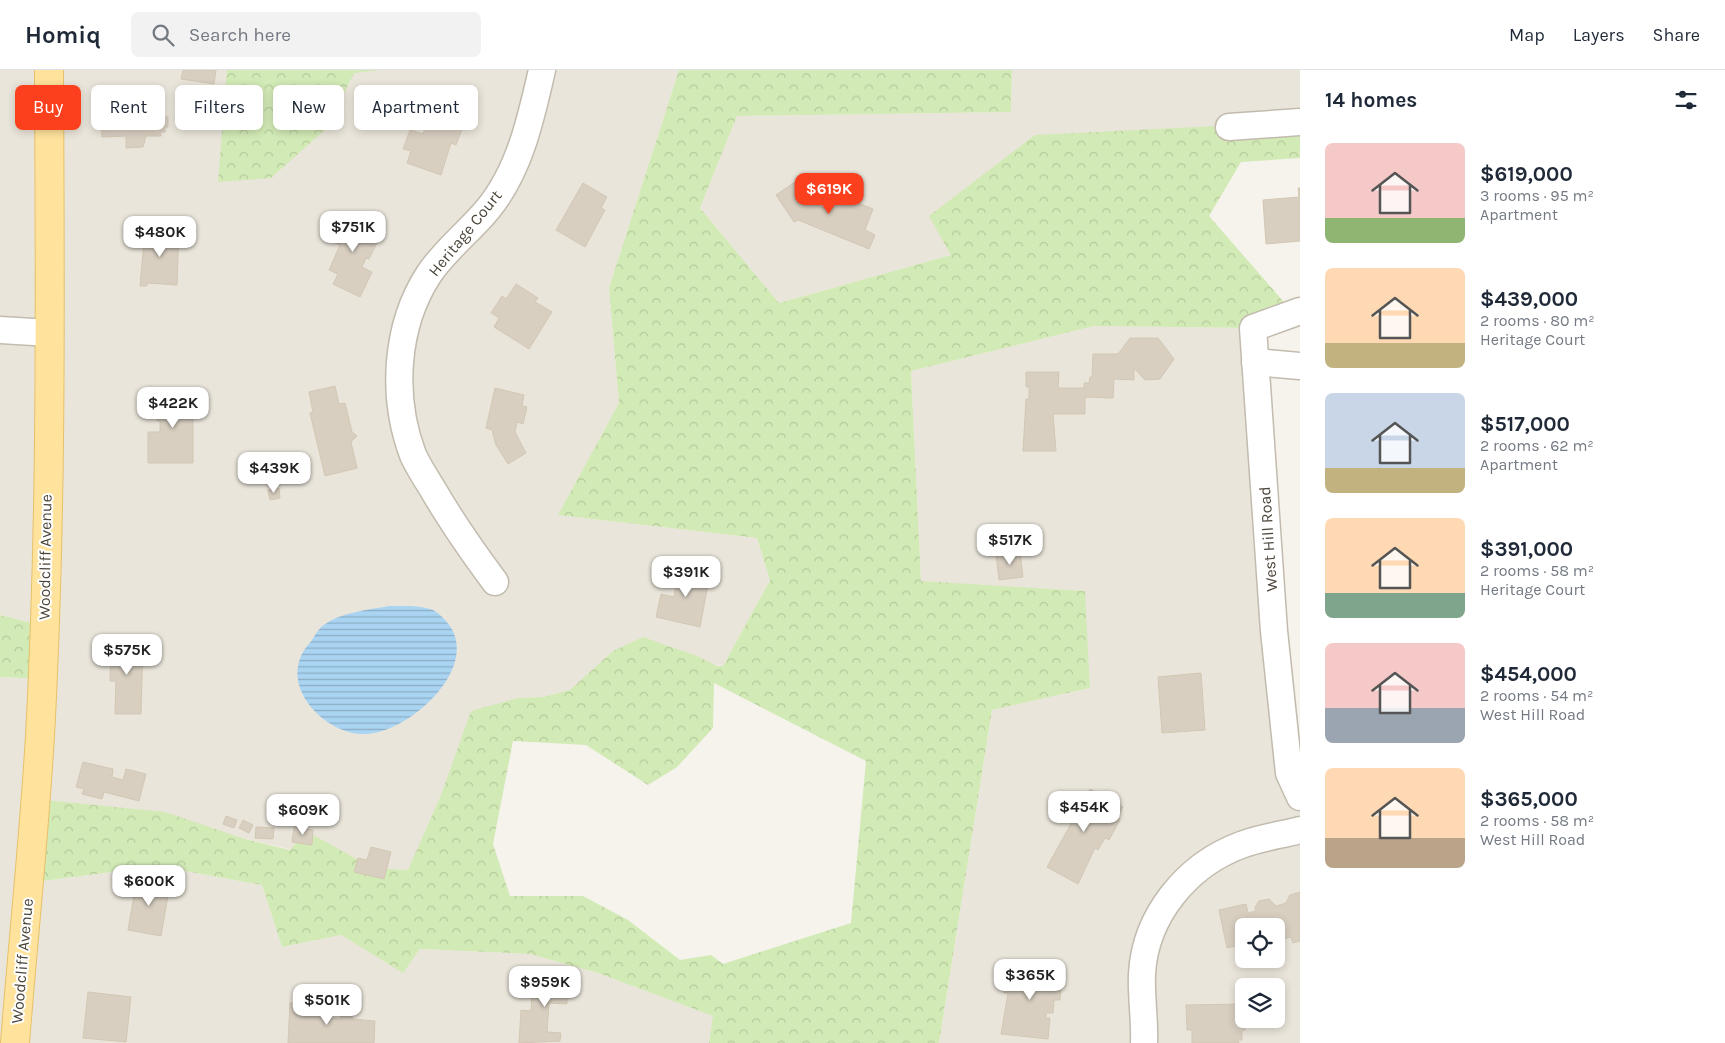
<!DOCTYPE html>
<meta charset="utf-8">
<style>
:root{--surface:#fff;--page:#f2f2f3;--text:#1f2937;--muted:#747a83;--line:#e0e1e3;--accent:#fc3f1d}
body{margin:0;font-family:Karla,sans-serif;background:var(--page);color:var(--text);height:100vh;display:flex;flex-direction:column;font-size:19px;white-space:nowrap}
*{box-sizing:border-box;margin:0}
p{font-size:16px;color:var(--muted)}
.icon{flex:none;width:28px;height:28px;fill:none;stroke:currentColor;stroke-width:2;stroke-linecap:round;stroke-linejoin:round}
.map{position:relative;flex:1;overflow:hidden}
.side{display:flex;flex-direction:column;background:var(--surface);width:425px}
.side>*{flex:none}
.top-card{position:absolute;left:15px;top:15px;width:475px;height:45px;display:flex;gap:10px}
.fabs{position:absolute;left:1235px;top:848px;display:grid;gap:10px}
.fabs a{display:grid;place-items:center;width:50px;height:50px;border-radius:8px;background:var(--surface);box-shadow:0 2px 8px #0003;font-size:25px}
.price{position:absolute;translate:-50% -42px;padding:0 11px;border-radius:10px;background:#fff;color:#222;font-size:16px;line-height:32px;filter:drop-shadow(0 1px 2px #0008)}
.price::after{content:'';position:absolute;left:50%;top:30px;width:15px;height:11px;margin-left:-8px;background:inherit;clip-path:polygon(0 0,100% 0,50% 100%)}
.price.on{background:var(--accent);color:#fff}
ul{padding:0;list-style:none}
li{display:flex;align-items:center;gap:15px;height:125px;padding:0 25px}
li span{display:grid;place-items:center;flex:none;width:140px;height:100px;border-radius:8px;color:#555}
li>.icon{margin-inline-start:auto}
span .icon{width:60px;height:60px;fill:#fffc;stroke-width:1}
li b{font-size:21px}
h2{display:flex;justify-content:space-between;align-items:center;height:60px;padding:0 25px;font-size:21px}
.chip{padding:0 18px;border-radius:8px;background:var(--surface);box-shadow:0 2px 8px #0003;font-size:18px;line-height:45px}
.chip.on{background:var(--accent);color:#fff}
header{display:flex;align-items:center;gap:30px;box-sizing:border-box;height:70px;padding:0 25px;background:var(--surface);border-bottom:1px solid var(--line)}
header strong{font-size:24px}
nav{display:flex;gap:28px;margin-inline-start:auto;font-size:18px}
.search{width:350px;height:45px;background:var(--page);display:flex;align-items:center;gap:12px;box-sizing:border-box;padding:0 18px;border-radius:8px;color:var(--muted);font-size:19px}
main{display:flex;flex:1;min-height:0}
.map>svg:first-child{display:block}
.residential{fill:#eae5da;fill-rule:evenodd}
.forest{fill:url(#forest-crowns);fill-rule:evenodd}
.water{fill:url(#water-rules)}
.building{fill:#d8cfc1;stroke:#d3c7b4}
.lines{fill:none;stroke-linecap:round;stroke-linejoin:round}
.minor-casing{stroke:#c2bbae;stroke-width:29}
.major-casing{stroke:#e6c16a;stroke-width:30}
.minor{stroke:#fff;stroke-width:26}
.major{stroke:#ffe39c;stroke-width:28}
.labels{text-anchor:middle;dominant-baseline:central;stroke-width:4;stroke-linejoin:round;paint-order:stroke}
.street-label{font-size:16px;fill:#4b4439;stroke:#fff}
</style>
<header>
<strong>Homiq</strong>
<div class="search"><svg class="icon" aria-label="search" viewBox="0 0 24 24"><circle cx="10" cy="10" r="6"/><path d="M15 15l6 6"/></svg>Search here</div>
<nav><a>Map</a><a>Layers</a><a>Share</a></nav>
</header>
<main>
<div class="map">
<svg width="1300" height="973" viewBox="0 0 1300 973">
<defs>
<pattern id="forest-crowns" width="20" height="18" patternUnits="userSpaceOnUse" patternTransform="scale(1.25)"><rect width="20" height="18" fill="#d2eab5"/><path d="M2 6a3 3 0 1 1 6 0M12 15a3 3 0 1 1 6 0" fill="none" stroke="#b6ca9c"/></pattern>
<pattern id="water-rules" width="6" height="5" patternUnits="userSpaceOnUse" patternTransform="scale(1.25)"><rect width="6" height="5" fill="#a9d4f2"/><path d="M0 2.5h6" fill="none" stroke="#8caec5"/></pattern>
</defs>
<rect width="100%" height="100%" fill="#f6f3ec"/>
<!-- residential -->
<g class="residential">
<polygon points="0,0 679,0 609,218 619,333 559,445 757,468 770,510 723,596 613,581 571,620 543,627 518,628 441,725 409,800 373,798 245,769 29,813 158,796 262,815 282,877 341,865 403,902 420,879 530,884 598,903 714,946 709,973 0,973 0,607 42,609 44,556 0,545"/>
<polygon points="1012,0 1300,0 1300,52 951,185 779,233 700,138 737,46 1011,42"/>
<path d="M1094,256L1253,258L1300,727V973H939L992,640L1090,618L1084,521L921,512L911,301ZM1244,856H1276V889H1244ZM1244,916H1276V949H1244Z"/>
</g>
<!-- forest -->
<g class="forest">
<polygon points="227,0 380,0 354,3 327,58 271,108 218,112"/>
<path d="M679,0H1012L1011,42L737,46L700,138L779,233L951,185L929,146L1035,65L1300,52V88L1241,92L1209,146L1290,239L1253,258L1094,256L911,301L921,511L1085,521L1090,618L992,640L939,973H709L713,946L598,903L530,884L420,879L403,903L341,865L282,877L262,815L158,796L28,813L35,729L165,742L245,769L290,780L306,761L373,798L408,800L441,725L471,641L518,628L543,627L570,620L613,581L643,567L697,586L717,596H723L770,510L757,468L558,445L619,333L609,218ZM714,613L866,691L851,853L723,894L711,885L680,890L628,850L583,826H510L493,774L513,671L586,675L648,715L677,697L713,658Z"/>
<polygon points="0,545 44,556 42,609 0,607"/>
</g>
<!-- water -->
<path class="water" d="M389,536C402,536 418,535 430,539C438,541 445,550 450,556C480,601 404,667 361,664C325,662 282,620 303,582C305,578 309,574 312,570C315,565 319,558 324,555C341,542 369,540 389,536Z"/>
<!-- building -->
<g class="building">
<polygon points="183,0 216,0 214,14 181,9"/>
<polygon points="435,31 468,43 456,75 451,73 441,105 407,93 411,81 403,79 410,60 423,64"/>
<polygon points="148,39 159,39 159,42 164,42 164,47 168,47 168,57 165,57 165,62 160,62 161,66 146,66 143,77 126,78 126,66 102,67 101,48 124,47 124,42 130,40 141,42 148,42"/>
<polygon points="798,110 815,134 832,141 838,125 873,139 865,160 875,165 869,179 798,150 794,152 776,125"/>
<polygon points="583,113 607,127 601,138 605,140 585,177 556,160"/>
<polygon points="1298,118 1300,118 1300,171 1266,174 1263,130 1299,127"/>
<polygon points="356,145 384,158 369,189 366,188 362,197 372,202 360,227 333,214 338,204 329,200 340,175 325,168 332,151 349,159"/>
<polygon points="145,160 179,162 177,215 147,213 147,216 140,216"/>
<polygon points="516,214 538,228 535,232 552,242 529,279 494,257 499,248 491,243 502,226 506,229"/>
<polygon points="1130,268 1158,268 1174,289 1160,309 1145,310 1134,298 1134,310 1114,309 1113,328 1085,327 1085,344 1053,344 1056,381 1023,381 1026,329 1029,329 1029,317 1026,317 1026,302 1059,302 1058,318 1084,318 1084,313 1089,313 1090,307 1092,307 1093,284 1118,284"/>
<polygon points="335,316 339,334 345,333 352,362 357,366 351,372 357,398 325,406 310,343 313,342 309,322"/>
<polygon points="495,318 524,325 522,336 527,337 523,354 517,352 515,362 526,383 508,394 496,375 492,360 486,358"/>
<polygon points="160,320 193,320 193,393 148,393 148,362 160,362 160,351 157,351"/>
<polygon points="279,418 280,428 270,430 268,420"/>
<polygon points="1020,481 1023,507 999,510 996,484"/>
<polygon points="679,496 710,504 700,557 656,547 661,524 674,527"/>
<polygon points="111,571 143,571 141,644 115,644 116,611 110,611"/>
<polygon points="1201,603 1205,660 1162,663 1158,607"/>
<polygon points="83,692 113,699 112,707 123,710 126,699 146,704 139,731 104,722 102,729 82,724 84,719 76,717"/>
<polygon points="1090,719 1123,737 1117,748 1120,750 1109,770 1105,768 1098,780 1095,778 1078,814 1047,797 1072,752 1059,745 1071,725 1083,731"/>
<polygon points="226,746 237,750 234,758 223,754"/>
<polygon points="243,750 253,755 249,763 239,758"/>
<polygon points="256,757 274,758 273,769 255,768"/>
<polygon points="294,757 313,760 312,775 292,772"/>
<polygon points="371,777 391,782 384,809 354,802 358,788 367,790"/>
<polygon points="137,808 170,814 161,866 128,860"/>
<polygon points="1300,822 1300,871 1293,873 1291,867 1283,869 1281,876 1276,876 1276,856 1244,856 1244,874 1227,878 1219,840 1246,834 1248,843 1256,841 1255,837 1259,831 1269,829 1276,836 1286,833 1290,825"/>
<polygon points="1006,897 1062,902 1060,930 1054,930 1053,943 1046,943 1046,948 1050,948 1048,969 1001,964 1008,923 1004,923"/>
<polygon points="541,903 573,905 571,928 567,928 567,934 549,933 547,962 561,963 560,971 519,973 521,940 531,941 532,922 540,918"/>
<polygon points="88,922 131,927 126,972 83,968"/>
<polygon points="290,933 329,935 329,948 341,949 341,942 353,942 352,949 375,951 374,973 288,973"/>
<polygon points="1244,934 1245,960 1242,960 1242,970 1238,970 1239,973 1192,973 1192,960 1187,960 1186,935"/>
</g>
<g class="lines">
<defs>
<g id="minor">
<polyline points="1229,57 1300,52"/>
<polyline points="1300,241 1253,258 1274,561 1289,703 1300,727"/>
<polyline points="0,260 50,263"/>
<polyline points="1255,292 1300,296"/>
<path d="M495,512C472,481 451,451 432,418C425,407 418,396 413,385C391,327 395,256 429,204C445,180 470,161 488,139C520,100 531,48 542,0"/>
<path d="M1144,973C1145,950 1141,927 1142,904C1145,846 1187,795 1241,775C1259,768 1281,765 1300,760"/>
</g>
<path id="major" d="M15,973C23,871 34,768 40,666C52,444 50,222 49,0"/>
</defs>
<!-- minor casing -->
<use href="#minor" class="minor-casing"/>
<!-- major casing -->
<use href="#major" class="major-casing"/>
<!-- minor -->
<use href="#minor" class="minor"/>
<!-- major -->
<use href="#major" class="major"/>
</g>
<g class="labels">
<!-- street labels -->
<g class="street-label">
<text transform="translate(465 163) rotate(-51)">Heritage Court</text>
<text transform="translate(1268 469) rotate(-94)">West Hill Road</text>
<text transform="translate(45 487) rotate(-89)">Woodcliff Avenue</text>
<text transform="translate(22 891) rotate(-85)">Woodcliff Avenue</text>
</g>
</g>
</svg>
<div class="fabs">
<a><svg class="icon" aria-label="locate" viewBox="0 0 24 24"><circle cx="12" cy="12" r="6"/><path d="M12 2v4M12 18v4M2 12h4M18 12h4"/></svg></a>
<a><svg class="icon" aria-label="layers" viewBox="0 0 24 24"><path d="M12 4l9 5-9 5-9-5zM3 14l9 5 9-5"/></svg></a>
</div>
<b class="price on" style="left:829px;top:145px">$619K</b>
<b class="price" style="left:353px;top:183px">$751K</b>
<b class="price" style="left:160px;top:188px">$480K</b>
<b class="price" style="left:173px;top:359px">$422K</b>
<b class="price" style="left:274px;top:424px">$439K</b>
<b class="price" style="left:1010px;top:496px">$517K</b>
<b class="price" style="left:686px;top:528px">$391K</b>
<b class="price" style="left:127px;top:606px">$575K</b>
<b class="price" style="left:1084px;top:763px">$454K</b>
<b class="price" style="left:303px;top:766px">$609K</b>
<b class="price" style="left:149px;top:837px">$600K</b>
<b class="price" style="left:1030px;top:931px">$365K</b>
<b class="price" style="left:545px;top:938px">$959K</b>
<b class="price" style="left:327px;top:956px">$501K</b>
<div class="top-card">
<a class="chip on">Buy</a>
<a class="chip">Rent</a>
<a class="chip">Filters</a>
<a class="chip">New</a>
<a class="chip">Apartment</a>
</div>
</div>
<section class="side">
<h2>14 homes<svg class="icon" aria-label="filters" viewBox="0 0 24 24"><path d="M4 7h16M4 17h16"/><circle cx="9" cy="7" r="2"/><circle cx="15" cy="17" r="2"/></svg></h2>
<ul>
<li><span style="background:linear-gradient(#f6c9c9 75%,#8fb573 0)"><svg class="icon" aria-label="home" viewBox="0 0 24 24"><path d="M3 11l9-7 9 7M6 9v11h12V9"/></svg></span><div><b>$619,000</b><p>3 rooms · 95 m²</p><p>Apartment</p></div></li>
<li><span style="background:linear-gradient(#ffd9b3 75%,#c2b280 0)"><svg class="icon" aria-label="home" viewBox="0 0 24 24"><path d="M3 11l9-7 9 7M6 9v11h12V9"/></svg></span><div><b>$439,000</b><p>2 rooms · 80 m²</p><p>Heritage Court</p></div></li>
<li><span style="background:linear-gradient(#c9d6e8 75%,#c2b280 0)"><svg class="icon" aria-label="home" viewBox="0 0 24 24"><path d="M3 11l9-7 9 7M6 9v11h12V9"/></svg></span><div><b>$517,000</b><p>2 rooms · 62 m²</p><p>Apartment</p></div></li>
<li><span style="background:linear-gradient(#ffd9b3 75%,#7fa58c 0)"><svg class="icon" aria-label="home" viewBox="0 0 24 24"><path d="M3 11l9-7 9 7M6 9v11h12V9"/></svg></span><div><b>$391,000</b><p>2 rooms · 58 m²</p><p>Heritage Court</p></div></li>
<li><span style="background:linear-gradient(#f6c9c9 65%,#9aa5b1 0)"><svg class="icon" aria-label="home" viewBox="0 0 24 24"><path d="M3 11l9-7 9 7M6 9v11h12V9"/></svg></span><div><b>$454,000</b><p>2 rooms · 54 m²</p><p>West Hill Road</p></div></li>
<li><span style="background:linear-gradient(#ffd9b3 70%,#b9a48a 0)"><svg class="icon" aria-label="home" viewBox="0 0 24 24"><path d="M3 11l9-7 9 7M6 9v11h12V9"/></svg></span><div><b>$365,000</b><p>2 rooms · 58 m²</p><p>West Hill Road</p></div></li>
</ul>
</section>
</main>
